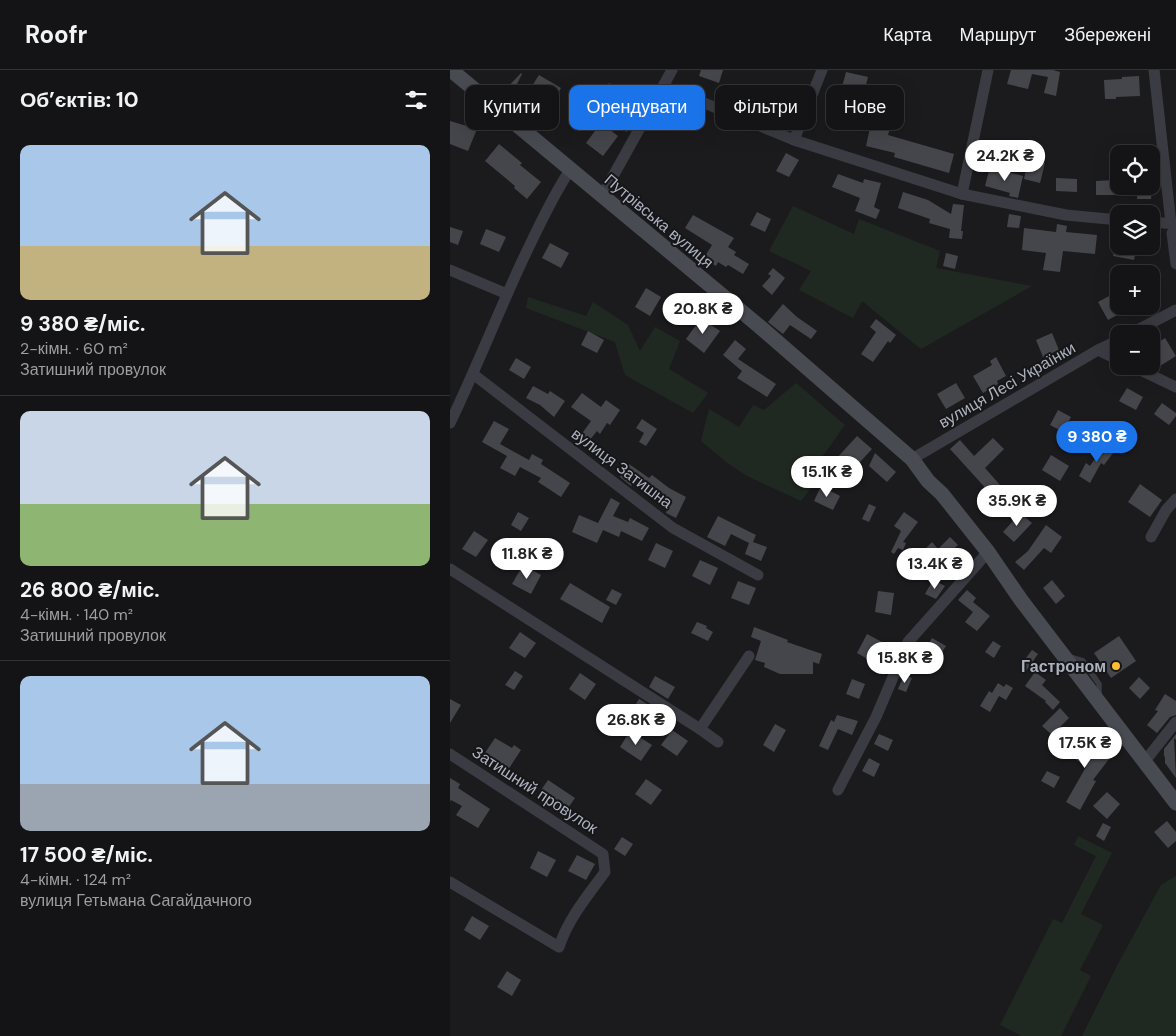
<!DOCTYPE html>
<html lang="uk">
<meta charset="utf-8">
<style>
:root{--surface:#141416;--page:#1d1d1f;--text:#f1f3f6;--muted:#9d9ea1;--line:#333335;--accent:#1a73e8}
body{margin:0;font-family:"DM Sans",sans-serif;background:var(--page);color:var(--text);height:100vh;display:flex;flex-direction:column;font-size:19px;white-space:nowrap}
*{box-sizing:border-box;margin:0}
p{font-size:16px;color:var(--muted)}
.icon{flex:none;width:28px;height:28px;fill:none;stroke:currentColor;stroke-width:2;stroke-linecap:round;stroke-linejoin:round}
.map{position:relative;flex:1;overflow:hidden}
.sheet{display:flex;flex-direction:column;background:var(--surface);width:450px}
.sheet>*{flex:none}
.top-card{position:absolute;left:15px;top:15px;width:475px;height:45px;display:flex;gap:10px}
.controls{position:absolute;left:660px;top:75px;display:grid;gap:10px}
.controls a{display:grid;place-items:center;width:50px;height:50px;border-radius:10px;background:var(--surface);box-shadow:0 5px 20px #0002,0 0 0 1px var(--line);font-size:25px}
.price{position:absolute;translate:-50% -42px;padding:0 11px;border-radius:18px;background:#fff;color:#222;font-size:16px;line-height:32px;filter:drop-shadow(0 1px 2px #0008)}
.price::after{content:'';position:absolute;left:50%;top:30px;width:15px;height:11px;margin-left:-8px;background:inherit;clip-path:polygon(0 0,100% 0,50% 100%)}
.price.on{background:var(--accent);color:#fff}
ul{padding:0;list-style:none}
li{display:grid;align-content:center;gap:10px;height:265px;padding:0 20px}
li+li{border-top:1px solid var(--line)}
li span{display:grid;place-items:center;height:155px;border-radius:10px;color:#555}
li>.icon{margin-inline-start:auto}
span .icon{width:90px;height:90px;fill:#fffc;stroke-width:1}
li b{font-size:21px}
h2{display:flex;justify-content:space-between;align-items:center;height:60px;padding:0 20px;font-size:21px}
.tag{padding:0 18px;border-radius:10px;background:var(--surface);box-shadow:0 5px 20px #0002,0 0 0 1px var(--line);font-size:18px;line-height:45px}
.tag.on{background:var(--accent);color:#fff}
header{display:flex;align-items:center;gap:30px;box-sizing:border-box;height:70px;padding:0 25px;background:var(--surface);border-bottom:1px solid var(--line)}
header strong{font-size:24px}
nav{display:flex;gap:28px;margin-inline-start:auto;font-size:18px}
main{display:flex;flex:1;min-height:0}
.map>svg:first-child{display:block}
.green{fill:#202921}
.building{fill:#45464b}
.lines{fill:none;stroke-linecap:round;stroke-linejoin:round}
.service{stroke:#3b3c43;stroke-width:5.5}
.minor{stroke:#3b3c43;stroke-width:11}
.secondary{stroke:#494b53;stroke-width:15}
.poi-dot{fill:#ffbb31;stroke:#161619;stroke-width:2}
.labels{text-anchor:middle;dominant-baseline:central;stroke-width:4;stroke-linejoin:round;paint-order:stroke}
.street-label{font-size:16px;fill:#acb2be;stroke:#161619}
.poi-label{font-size:16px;font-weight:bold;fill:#acb2be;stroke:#161619;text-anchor:end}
</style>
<header>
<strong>Roofr</strong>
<nav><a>Карта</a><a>Маршрут</a><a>Збережені</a></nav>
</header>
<main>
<section class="sheet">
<h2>Об’єктів: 10<svg class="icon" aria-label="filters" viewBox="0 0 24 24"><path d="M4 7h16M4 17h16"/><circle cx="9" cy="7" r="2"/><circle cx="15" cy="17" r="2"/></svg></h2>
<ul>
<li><span style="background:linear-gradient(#a9c7e8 65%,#c2b280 0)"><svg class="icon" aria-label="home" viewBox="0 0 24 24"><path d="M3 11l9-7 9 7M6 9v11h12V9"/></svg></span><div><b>9 380 ₴/міс.</b><p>2-кімн. · 60 m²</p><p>Затишний провулок</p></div></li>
<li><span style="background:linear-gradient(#c9d6e8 60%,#8fb573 0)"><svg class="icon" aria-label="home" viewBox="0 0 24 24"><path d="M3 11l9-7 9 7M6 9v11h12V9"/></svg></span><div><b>26 800 ₴/міс.</b><p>4-кімн. · 140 m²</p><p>Затишний провулок</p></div></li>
<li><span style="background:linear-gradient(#a9c7e8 70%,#9aa5b1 0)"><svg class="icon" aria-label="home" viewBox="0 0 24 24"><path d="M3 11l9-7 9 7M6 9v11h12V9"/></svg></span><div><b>17 500 ₴/міс.</b><p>4-кімн. · 124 m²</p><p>вулиця Гетьмана Сагайдачного</p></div></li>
</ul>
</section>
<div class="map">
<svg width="726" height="966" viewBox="0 0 726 966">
<rect width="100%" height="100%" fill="#1b1b1e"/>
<!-- green -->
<g class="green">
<polygon points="343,136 404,164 409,149 490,181 486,198 582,216 471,279 412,231 403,248 349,220 361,201 319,181"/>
<polygon points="78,227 136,246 143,232 178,255 190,281 205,257 230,271 219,299 258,323 243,343 175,305 165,272 76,238"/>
<polygon points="346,313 395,355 372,387 373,403 351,431 297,406 276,392 251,371 259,339 289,357 303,335 314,340"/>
<polygon points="628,766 662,783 631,844 653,855 630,900 641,906 611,966 569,966 570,965 550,955 603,849 612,853 646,786 624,775"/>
<polygon points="726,806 726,966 632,966 668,894 711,815"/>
</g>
<!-- building -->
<g class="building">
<polygon points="251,0 273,0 269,13 249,6"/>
<polygon points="561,0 603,0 610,2 606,26 594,23 598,7 582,4 578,19 557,14"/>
<polygon points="396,2 418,7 413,26 391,21"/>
<polygon points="71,3 72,4 59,30 52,23"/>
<polygon points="89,5 111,18 105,29 82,16"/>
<polygon points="689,6 690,26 666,27 666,29 655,29 654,10 672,9 672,7"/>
<polygon points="159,13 174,21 169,31 154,23"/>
<polygon points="296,17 317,23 311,39 291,33"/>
<polygon points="174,43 183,47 177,62 167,57"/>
<polygon points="0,51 27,59 18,81 0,74"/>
<polygon points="151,53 168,66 153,86 136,73"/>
<polygon points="421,53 440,58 438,65 504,84 499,103 444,87 445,83 416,76"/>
<polygon points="49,74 72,93 70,95 91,112 77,129 64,118 65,116 35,91"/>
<polygon points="336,83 349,90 339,107 326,101"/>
<polygon points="578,90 595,93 590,113 574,109"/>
<polygon points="540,97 573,106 568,128 559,126 560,123 535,116"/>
<polygon points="388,104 413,113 414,109 431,113 424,137 430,140 426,149 405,141 410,128 382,117"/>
<polygon points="606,108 627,109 627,122 606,121"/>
<polygon points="667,110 667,125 646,125 646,111"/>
<polygon points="688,116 702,116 701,129 687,129"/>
<polygon points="453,122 478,130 501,144 503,134 514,135 511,161 513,161 512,169 499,168 500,159 479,153 480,149 448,138"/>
<polygon points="307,142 321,149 315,162 300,155"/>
<polygon points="559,144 571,146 569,158 557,157"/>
<polygon points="243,145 284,168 278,177 286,182 284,185 299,194 293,204 278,195 276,197 268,192 266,196 254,188 262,175 235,158"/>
<polygon points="607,154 617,156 616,162 647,165 645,184 613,181 610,202 593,200 596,183 572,180 574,158 606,162"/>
<polygon points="0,157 13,161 8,175 0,172"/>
<polygon points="36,159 56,167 49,182 30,174"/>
<polygon points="100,173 119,183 111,198 92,188"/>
<polygon points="665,176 687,176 684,190 663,186"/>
<polygon points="496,183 508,186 505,199 493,196"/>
<polygon points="323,198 335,208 322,225 312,216 321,206 318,204"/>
<polygon points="196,218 211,227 200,246 185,237"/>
<polygon points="661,225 671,243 658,250 648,232"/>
<polygon points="333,234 347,247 367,261 361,269 340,255 333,264 318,252"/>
<polygon points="251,248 270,261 254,283 236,269"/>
<polygon points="426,249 446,265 440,273 438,271 423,292 411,284 426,262 420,257"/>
<polygon points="138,261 154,270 147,283 131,275"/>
<polygon points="602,263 609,280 593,287 586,270"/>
<polygon points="715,268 726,286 710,296 701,283 701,277"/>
<polygon points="285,270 296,279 288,289 326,314 317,327 287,308 292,301 273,285"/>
<polygon points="546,287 556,306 547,311 548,314 533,323 523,306 542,295 540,291"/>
<polygon points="66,288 81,297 74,309 59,300"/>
<polygon points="506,313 515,328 496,339 487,324"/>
<polygon points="83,316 98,324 100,321 115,331 104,347 90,335 76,328"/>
<polygon points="677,318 693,327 686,340 669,331"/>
<polygon points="132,323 151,337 156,330 170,340 160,355 157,353 150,364 147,361 139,371 131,365 141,351 121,337"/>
<polygon points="712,333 726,343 726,346 719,355 704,344"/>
<polygon points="608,340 621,347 613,362 600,355"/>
<polygon points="192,349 207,359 196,376 189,372 194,363 186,358"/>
<polygon points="44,351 59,359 50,374 79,390 82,384 93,390 91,394 120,413 111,427 88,412 91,408 70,397 65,406 50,398 57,386 32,372"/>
<polygon points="407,366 422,379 400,403 385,390"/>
<polygon points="543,368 554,379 535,398 550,415 540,423 500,379 510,370 524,386"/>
<polygon points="656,372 666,379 654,395 651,393 640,413 629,406 636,393 640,396"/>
<polygon points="425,383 446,402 437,412 419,396"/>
<polygon points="601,385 619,396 610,411 592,400"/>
<polygon points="179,394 199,408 202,405 219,418 236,427 226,448 216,443 217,439 183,413 181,416 170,407"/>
<polygon points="690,414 712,430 700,447 678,432"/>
<polygon points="371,416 390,426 383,440 364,431"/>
<polygon points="161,428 170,433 163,446 178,452 180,448 199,458 192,471 171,461 169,467 153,460 147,473 122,462 129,445 148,453"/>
<polygon points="419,434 426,437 419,452 412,449"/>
<polygon points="68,442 79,448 71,461 61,455"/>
<polygon points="454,442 468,452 453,472 456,473 453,480 448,478 444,484 441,482 451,461 444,456"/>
<polygon points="570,443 582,453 564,472 553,462"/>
<polygon points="268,446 306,465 303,472 317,477 311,491 295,484 299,473 281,464 275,476 257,467"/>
<polygon points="596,455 612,467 601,483 594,478 574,500 565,492 578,481"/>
<polygon points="24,461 38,470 26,487 12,479"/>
<polygon points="500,467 508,475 495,487 501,492 490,503 471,483 482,472 488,479"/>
<polygon points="206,473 223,481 215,498 198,490"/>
<polygon points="250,490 268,498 260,515 242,506"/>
<polygon points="73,495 91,505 81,524 62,514"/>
<polygon points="483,510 495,516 486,529 475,524"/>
<polygon points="602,510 615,526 606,534 593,518"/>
<polygon points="288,511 306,518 299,535 281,528"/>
<polygon points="120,513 160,537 152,553 110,529"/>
<polygon points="162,519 172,524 166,535 156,530"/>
<polygon points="517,520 526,528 523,532 540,546 527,561 515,552 523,542 508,530"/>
<polygon points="428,521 444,523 441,545 425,542"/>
<polygon points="247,552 257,556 256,558 263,562 258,571 241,563"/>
<polygon points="304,557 338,570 337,572 372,584 369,594 363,592 363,604 330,604 314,597 315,593 305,590 311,571 301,567"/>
<polygon points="70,562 86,573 75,588 59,578"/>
<polygon points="417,564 432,572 421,591 407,583"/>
<polygon points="669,566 686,591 661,608 644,583"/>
<polygon points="482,568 496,576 489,587 476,579"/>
<polygon points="543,571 551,576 544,588 535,582"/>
<polygon points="582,580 588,584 576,601 570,596"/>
<polygon points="65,601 73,606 64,620 55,615"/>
<polygon points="585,602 596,610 592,615 610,632 603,640 595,632 596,631 575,616"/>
<polygon points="130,603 146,614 135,630 119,619"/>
<polygon points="454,605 462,608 456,622 448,619"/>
<polygon points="205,606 225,617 218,629 199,617"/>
<polygon points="689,607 700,618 690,629 679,618"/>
<polygon points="402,609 415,614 409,629 396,624"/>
<polygon points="548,613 554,617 556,614 563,618 556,630 549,626 540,642 530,636 539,621 542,623"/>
<polygon points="715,624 726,631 726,645 720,647 707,663 697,655 708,641 705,640"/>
<polygon points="0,629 11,635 0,653"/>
<polygon points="189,629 199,635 186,656 176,650"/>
<polygon points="610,638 619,648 602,665 592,656"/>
<polygon points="387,645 408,651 402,665 388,659 378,680 369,676 381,650 384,652"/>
<polygon points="325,654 336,660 324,682 313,675"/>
<polygon points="222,660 238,671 227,686 211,675"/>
<polygon points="180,661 202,675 191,691 170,677"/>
<polygon points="629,663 642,672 640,675 659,689 643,710 646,711 630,740 616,732 636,697 616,682"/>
<polygon points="429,664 443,670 438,681 424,674"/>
<polygon points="726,664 726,670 724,668 726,708 715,693 715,687 714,686 714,679"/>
<polygon points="45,668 62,678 64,675 71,680 54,706 47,701 52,694 35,683"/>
<polygon points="419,688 430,694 424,707 412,701"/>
<polygon points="597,701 610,707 604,718 591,711"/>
<polygon points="0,708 10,714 8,718 40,739 28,758 6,745 12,736 1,730 0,732"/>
<polygon points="196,709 212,720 201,735 185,724"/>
<polygon points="98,710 125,728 116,741 89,723"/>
<polygon points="657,722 670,734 657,749 643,736"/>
<polygon points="717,751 726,762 726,771 718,778 704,762"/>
<polygon points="653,753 661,757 654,771 646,766"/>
<polygon points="172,767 183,774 175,786 164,779"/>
<polygon points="88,781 106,790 97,807 80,798"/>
<polygon points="127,785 145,794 136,810 118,801"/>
<polygon points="22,846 39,856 30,870 14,860"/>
<polygon points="57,901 71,910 62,926 47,917"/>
</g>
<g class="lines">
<!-- service -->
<polyline class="service" points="620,587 633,591 649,614 649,625"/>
<!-- minor -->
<g class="minor">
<polyline points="704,0 721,154"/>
<polyline points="213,16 344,70 512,124 616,145 669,150"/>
<polyline points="344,70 372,0"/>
<polyline points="512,124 538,0"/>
<polyline points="152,126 222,0"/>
<polyline points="701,152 726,154"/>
<polyline points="722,163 726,194"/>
<polyline points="0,200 57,224"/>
<polyline points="680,264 726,240"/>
<polyline points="648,280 669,290"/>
<polyline points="682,296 726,317"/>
<polyline points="23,304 223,458 308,505"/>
<path d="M0,353C27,297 49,240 75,185C89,156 102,127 120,100"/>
<polyline points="462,389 648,280 669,270"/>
<polyline points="701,467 716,440 726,429"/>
<polyline points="0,499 250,659"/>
<polyline points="268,672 250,659 299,586"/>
<path d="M0,684L153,784L155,802C138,825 118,849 109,877L0,812"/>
<polyline points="695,691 726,652"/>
<polyline points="388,720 426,647 458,572 538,482"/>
</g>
<!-- secondary -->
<polyline class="secondary" points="1,0 309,256 462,389 478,411 492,424 538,482 571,530 726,733"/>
</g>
<!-- markers -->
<circle class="poi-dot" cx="666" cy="596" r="5"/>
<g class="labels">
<!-- street labels -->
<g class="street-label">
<text transform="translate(209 151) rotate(40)">Путрівська вулиця</text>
<text transform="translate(557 315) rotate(-30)">вулиця Лесі Українки</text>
<text transform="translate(172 398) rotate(37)">вулиця Затишна</text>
<text transform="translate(85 720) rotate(33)">Затишний провулок</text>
</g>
<!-- poi labels -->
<g class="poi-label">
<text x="656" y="596">Гастроном</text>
</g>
</g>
</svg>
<div class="controls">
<a><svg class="icon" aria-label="locate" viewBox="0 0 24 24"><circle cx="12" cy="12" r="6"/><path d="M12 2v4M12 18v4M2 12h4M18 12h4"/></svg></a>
<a><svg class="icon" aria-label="layers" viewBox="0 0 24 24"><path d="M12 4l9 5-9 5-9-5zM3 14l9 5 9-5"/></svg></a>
<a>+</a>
<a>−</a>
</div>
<b class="price" style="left:555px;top:112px">24.2K ₴</b>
<b class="price" style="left:253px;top:265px">20.8K ₴</b>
<b class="price on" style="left:647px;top:393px">9 380 ₴</b>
<b class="price" style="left:377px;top:428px">15.1K ₴</b>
<b class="price" style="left:567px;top:457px">35.9K ₴</b>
<b class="price" style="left:77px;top:510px">11.8K ₴</b>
<b class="price" style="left:485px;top:520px">13.4K ₴</b>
<b class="price" style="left:455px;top:614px">15.8K ₴</b>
<b class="price" style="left:186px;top:676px">26.8K ₴</b>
<b class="price" style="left:635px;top:699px">17.5K ₴</b>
<div class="top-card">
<a class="tag">Купити</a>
<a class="tag on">Орендувати</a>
<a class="tag">Фільтри</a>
<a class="tag">Нове</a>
</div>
</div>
</main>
